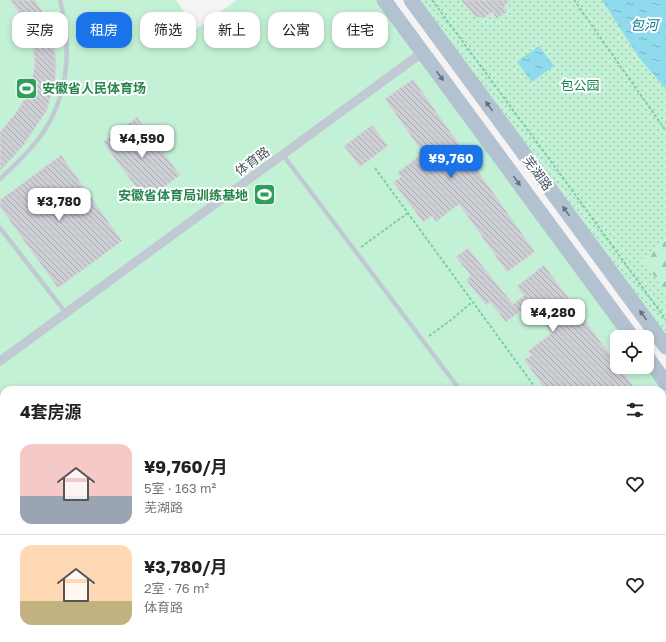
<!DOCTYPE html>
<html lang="zh">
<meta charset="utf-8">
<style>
:root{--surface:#fff;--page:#f2f2f2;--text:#222;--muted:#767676;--line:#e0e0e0;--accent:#1a73e8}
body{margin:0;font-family:"Golos Text","Noto Sans SC",sans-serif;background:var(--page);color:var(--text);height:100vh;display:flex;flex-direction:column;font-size:15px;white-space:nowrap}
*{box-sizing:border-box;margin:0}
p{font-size:13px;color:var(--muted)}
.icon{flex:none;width:22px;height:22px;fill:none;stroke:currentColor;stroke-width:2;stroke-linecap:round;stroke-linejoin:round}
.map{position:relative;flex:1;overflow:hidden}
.details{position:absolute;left:0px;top:386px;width:666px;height:256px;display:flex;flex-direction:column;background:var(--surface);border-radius:12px 12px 0 0;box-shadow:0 2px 6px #0003}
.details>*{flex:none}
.hud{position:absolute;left:12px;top:12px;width:400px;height:36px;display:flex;gap:8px}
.tools{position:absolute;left:610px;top:330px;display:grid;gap:8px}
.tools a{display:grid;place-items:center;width:44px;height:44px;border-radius:8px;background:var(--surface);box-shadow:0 2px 6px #0003;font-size:20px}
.price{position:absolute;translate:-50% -34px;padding:0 9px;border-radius:8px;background:#fff;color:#222;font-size:13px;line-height:26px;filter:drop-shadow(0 1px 2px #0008)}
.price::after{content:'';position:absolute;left:50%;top:24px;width:12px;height:9px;margin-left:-6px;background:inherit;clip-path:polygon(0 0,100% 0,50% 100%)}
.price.on{background:var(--accent);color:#fff}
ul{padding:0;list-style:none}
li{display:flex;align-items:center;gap:12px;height:100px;padding:0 20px}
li+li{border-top:1px solid var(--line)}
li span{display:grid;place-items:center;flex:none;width:112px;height:80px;border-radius:12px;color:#555}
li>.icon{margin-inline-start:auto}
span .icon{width:48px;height:48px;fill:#fffc;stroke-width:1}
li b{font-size:17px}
h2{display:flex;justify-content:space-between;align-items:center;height:48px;padding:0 20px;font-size:17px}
.chip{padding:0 14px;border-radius:12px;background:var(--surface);box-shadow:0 2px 6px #0003;font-size:14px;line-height:36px}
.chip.on{background:var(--accent);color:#fff}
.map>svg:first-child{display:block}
.grass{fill:url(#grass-dots)}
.forest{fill:url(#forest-firs)}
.garden{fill:#c3f1d5}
.water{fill:url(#water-ripples)}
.building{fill:url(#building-back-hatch);stroke:#d7d9de}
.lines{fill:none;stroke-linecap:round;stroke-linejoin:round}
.path{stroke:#7ad0a6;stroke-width:2;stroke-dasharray:3 2;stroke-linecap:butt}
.service{stroke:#c1cad2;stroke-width:4.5}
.minor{stroke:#c1cad2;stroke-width:9}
.primary{stroke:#b3c2d1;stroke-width:15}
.oneway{fill:#64717d}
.labels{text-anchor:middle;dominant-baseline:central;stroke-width:4;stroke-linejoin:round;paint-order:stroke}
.park-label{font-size:13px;fill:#17864f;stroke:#fff}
.leisure-label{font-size:13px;font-weight:bold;fill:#27864d;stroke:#fff;text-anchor:start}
.street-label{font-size:13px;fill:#4a5661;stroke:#fff}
.water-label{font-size:14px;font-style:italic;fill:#0c7c9b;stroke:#fff}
</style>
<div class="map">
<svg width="666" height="642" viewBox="0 0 666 642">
<defs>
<pattern id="grass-dots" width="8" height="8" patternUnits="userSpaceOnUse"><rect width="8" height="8" fill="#c3f1d5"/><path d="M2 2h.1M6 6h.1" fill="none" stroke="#a0c6b0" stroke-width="1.8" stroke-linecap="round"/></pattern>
<pattern id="forest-firs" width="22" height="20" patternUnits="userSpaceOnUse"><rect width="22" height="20" fill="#c3f1d5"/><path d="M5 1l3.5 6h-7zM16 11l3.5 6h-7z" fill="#a0c6b0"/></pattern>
<pattern id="water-ripples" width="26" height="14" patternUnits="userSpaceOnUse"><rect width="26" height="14" fill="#90daee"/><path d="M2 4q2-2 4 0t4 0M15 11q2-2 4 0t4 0" fill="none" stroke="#78b4c4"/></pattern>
<pattern id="building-back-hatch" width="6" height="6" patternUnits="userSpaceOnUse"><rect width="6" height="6" fill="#cdcfd5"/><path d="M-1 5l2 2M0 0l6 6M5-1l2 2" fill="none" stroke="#a8abb0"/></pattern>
</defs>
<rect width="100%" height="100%" fill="#f5f3f3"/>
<!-- grass -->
<polygon class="grass" points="411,0 666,0 666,347"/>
<!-- forest -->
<polygon class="forest" points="666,241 666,293 642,258"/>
<!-- garden -->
<g class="garden">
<polygon points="0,0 176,0 196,29 237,0 384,0 632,337 617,337 617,367 647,367 666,383 666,396 662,399 662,390 4,390 4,638 324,638 318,642 0,642"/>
<polygon points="347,638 500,638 496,642 350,642"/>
</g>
<!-- water -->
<g class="water">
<polygon points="602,0 666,0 666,89 640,59"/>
<polygon points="539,46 554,66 532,82 517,62"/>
</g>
<!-- building -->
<g class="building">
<polygon points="10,0 35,0 49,22 54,43 56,62 55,81 47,110 23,146 0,171 0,132 18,110 27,95 31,86 35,63 33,48 29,32 21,15"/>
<polygon points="461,0 511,0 504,6 506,13 496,19 493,12 482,19 480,17 476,18"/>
<polygon points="413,79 535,252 507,272 459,204 436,222 432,216 423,222 393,182 401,177 397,173 423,153 385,99"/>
<polygon points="137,117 180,175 146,201 103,142"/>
<polygon points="372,125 388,146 360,167 344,146"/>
<polygon points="61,155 122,241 58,288 0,207 0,200"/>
<polygon points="468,248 513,304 524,296 517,286 544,265 617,364 617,367 619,367 636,390 546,390 524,360 532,355 528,351 552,333 530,304 506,322 490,302 486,305 466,280 471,276 456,257"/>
</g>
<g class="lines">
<!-- path -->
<g class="path">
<polyline points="432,0 558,171 666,320"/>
<polyline points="574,0 666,131"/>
<polyline points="375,168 537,390"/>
<polyline points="361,247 408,213"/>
<polyline points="429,336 451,320 472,302"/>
</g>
<!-- service -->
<g class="service">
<polyline points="283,155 460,390"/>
<path d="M0,179C14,166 28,153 40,137C70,95 72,48 60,0"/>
<polyline points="0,228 66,313"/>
<polyline points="0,600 4,605"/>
<polyline points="27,638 30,642"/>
<polyline points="295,642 300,638"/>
</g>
<!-- minor -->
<polyline class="minor" points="0,361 423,52"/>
<!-- primary -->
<g class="primary">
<polyline points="384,0 632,337"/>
<polyline points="411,0 666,347"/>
<polyline points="647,357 666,383"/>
</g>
</g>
<!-- one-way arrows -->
<defs><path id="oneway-solid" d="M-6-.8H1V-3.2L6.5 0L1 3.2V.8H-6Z"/></defs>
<g class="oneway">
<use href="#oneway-solid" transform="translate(440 76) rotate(54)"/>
<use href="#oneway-solid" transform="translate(489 106) rotate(-126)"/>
<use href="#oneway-solid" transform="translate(517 181) rotate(54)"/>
<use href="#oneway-solid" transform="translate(566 211) rotate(-126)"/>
<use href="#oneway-solid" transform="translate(643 315) rotate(-126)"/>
</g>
<!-- icons -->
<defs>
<symbol id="stadium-square" viewBox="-11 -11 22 22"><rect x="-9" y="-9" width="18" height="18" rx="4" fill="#2e9e5b" stroke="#fff"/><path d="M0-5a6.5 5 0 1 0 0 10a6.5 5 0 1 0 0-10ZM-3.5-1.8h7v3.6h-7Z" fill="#fff"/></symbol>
</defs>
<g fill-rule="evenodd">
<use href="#stadium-square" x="14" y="76" width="25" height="25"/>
<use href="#stadium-square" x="252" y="182" width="25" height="25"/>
</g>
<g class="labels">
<!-- park labels -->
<g class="park-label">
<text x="580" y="85">包公园</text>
</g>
<!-- leisure labels -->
<g class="leisure-label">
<text x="42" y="88">安徽省人民体育场</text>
<text x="248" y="195" text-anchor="end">安徽省体育局训练基地</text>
</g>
<!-- street labels -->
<g class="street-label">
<text transform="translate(252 161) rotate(-36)">体育路</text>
<text transform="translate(538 173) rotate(54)">芜湖路</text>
</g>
<!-- water labels -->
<g class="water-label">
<text x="644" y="24">包河</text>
</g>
</g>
</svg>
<div class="tools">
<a><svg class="icon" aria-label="locate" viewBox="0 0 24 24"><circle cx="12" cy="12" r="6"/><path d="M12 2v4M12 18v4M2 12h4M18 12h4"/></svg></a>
</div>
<b class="price" style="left:142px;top:159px">¥4,590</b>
<b class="price on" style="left:451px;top:179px">¥9,760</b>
<b class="price" style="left:59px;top:222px">¥3,780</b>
<b class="price" style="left:553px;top:333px">¥4,280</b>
<div class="hud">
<a class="chip">买房</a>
<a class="chip on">租房</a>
<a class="chip">筛选</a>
<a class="chip">新上</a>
<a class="chip">公寓</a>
<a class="chip">住宅</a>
</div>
<section class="details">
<h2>4套房源<svg class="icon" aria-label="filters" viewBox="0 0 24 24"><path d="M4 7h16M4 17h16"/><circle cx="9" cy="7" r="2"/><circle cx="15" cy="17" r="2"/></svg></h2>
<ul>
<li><span style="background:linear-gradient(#f6c9c9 65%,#9aa5b1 0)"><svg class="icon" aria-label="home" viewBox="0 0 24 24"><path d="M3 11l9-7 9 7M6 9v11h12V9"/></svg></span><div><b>¥9,760/月</b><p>5室 · 163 m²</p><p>芜湖路</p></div><svg class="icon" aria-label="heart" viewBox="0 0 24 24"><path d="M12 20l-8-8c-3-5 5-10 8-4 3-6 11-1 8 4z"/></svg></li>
<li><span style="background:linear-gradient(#ffd9b3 70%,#c2b280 0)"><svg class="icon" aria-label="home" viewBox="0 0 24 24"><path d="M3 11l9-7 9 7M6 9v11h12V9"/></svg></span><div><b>¥3,780/月</b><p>2室 · 76 m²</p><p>体育路</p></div><svg class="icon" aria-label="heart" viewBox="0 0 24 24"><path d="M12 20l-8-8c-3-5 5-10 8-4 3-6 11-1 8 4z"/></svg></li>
</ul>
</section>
</div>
